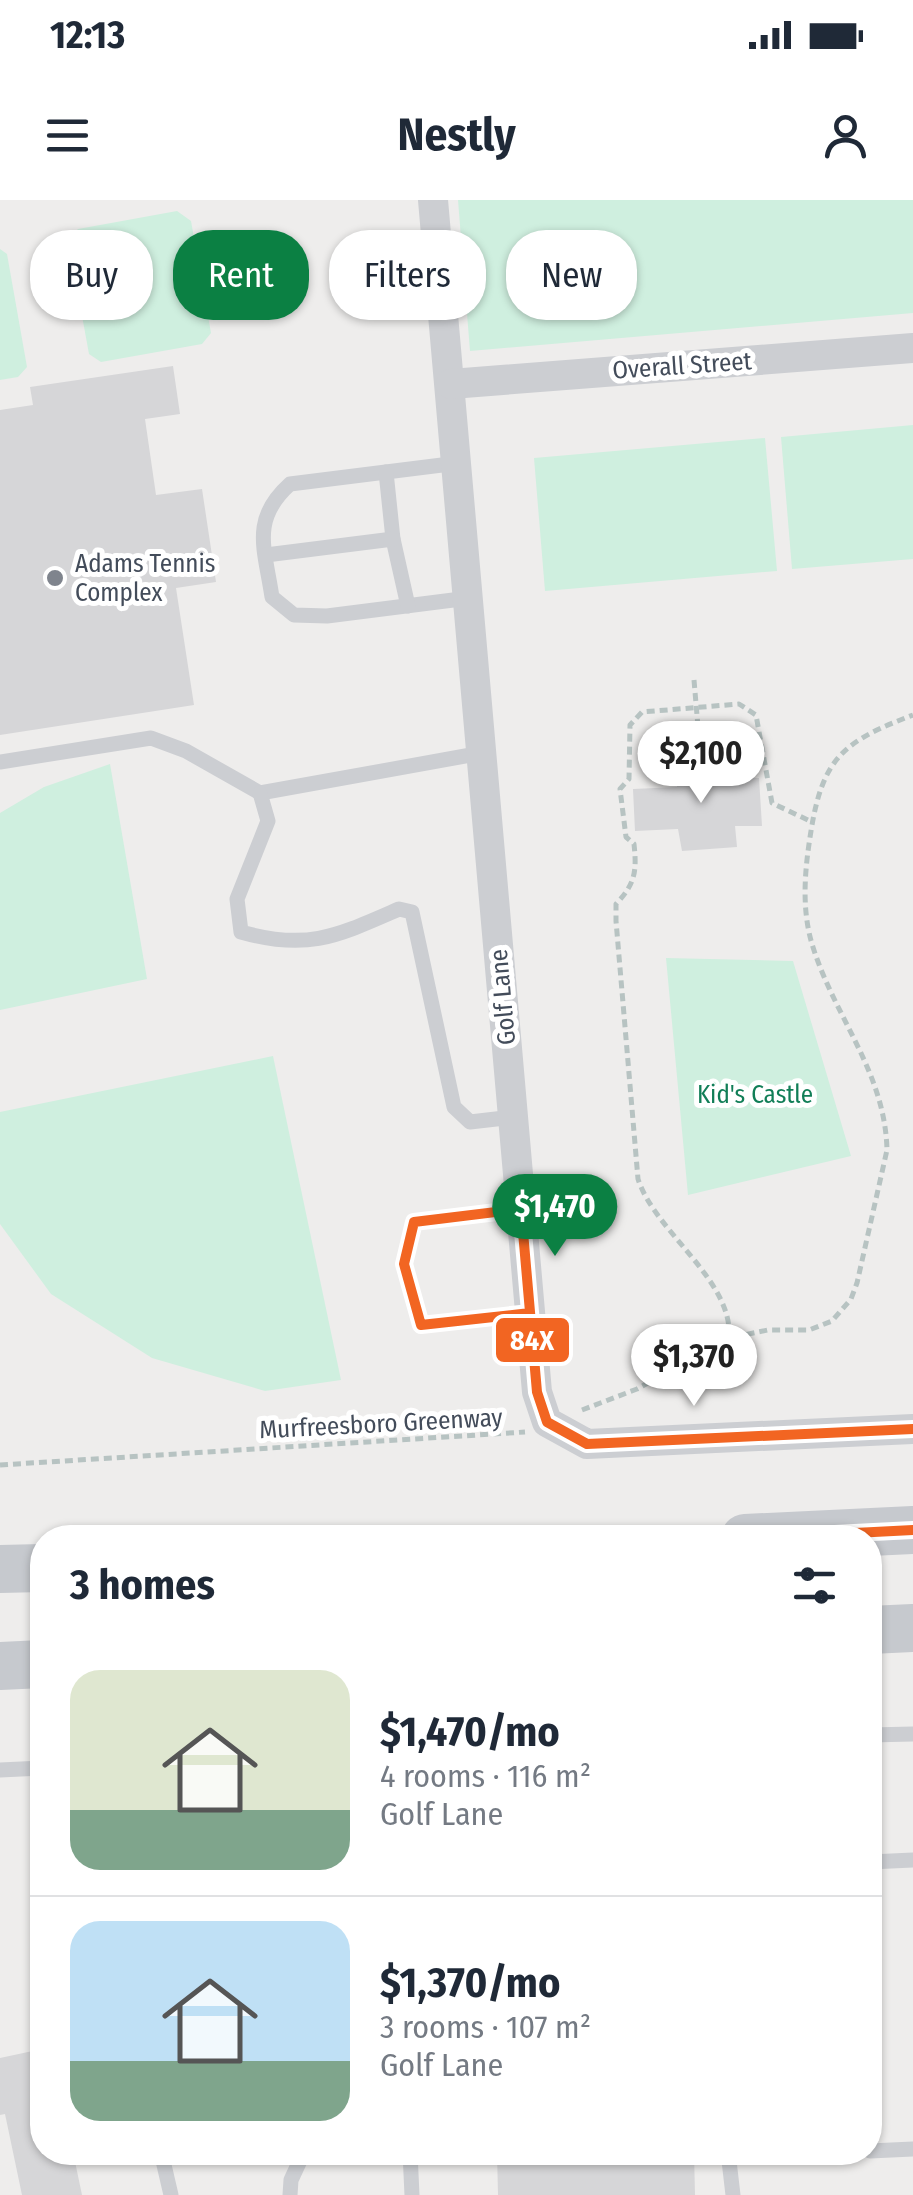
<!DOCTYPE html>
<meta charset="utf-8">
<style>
:root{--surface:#fff;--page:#f2f2f3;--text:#1f2937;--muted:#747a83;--line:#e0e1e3;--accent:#0b8043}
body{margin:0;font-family:"Fira Sans Condensed",sans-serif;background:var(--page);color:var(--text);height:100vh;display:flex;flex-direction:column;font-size:38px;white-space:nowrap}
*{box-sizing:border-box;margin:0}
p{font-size:32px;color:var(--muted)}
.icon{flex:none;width:55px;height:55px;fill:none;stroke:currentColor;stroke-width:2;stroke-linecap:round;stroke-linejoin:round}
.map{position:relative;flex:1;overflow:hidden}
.details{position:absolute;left:30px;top:1325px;width:852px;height:640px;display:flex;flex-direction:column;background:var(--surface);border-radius:40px;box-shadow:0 2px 8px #0004}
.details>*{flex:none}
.hud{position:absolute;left:30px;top:30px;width:855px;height:90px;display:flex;gap:20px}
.price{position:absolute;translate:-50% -85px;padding:0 22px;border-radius:35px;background:#fff;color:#222;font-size:32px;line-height:65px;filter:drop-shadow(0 2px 5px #0008)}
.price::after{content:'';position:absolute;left:50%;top:60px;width:30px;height:22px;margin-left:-15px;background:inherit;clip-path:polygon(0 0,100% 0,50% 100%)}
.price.current{background:var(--accent);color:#fff}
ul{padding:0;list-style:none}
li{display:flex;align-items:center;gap:30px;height:250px;padding:0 40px}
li+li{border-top:2px solid var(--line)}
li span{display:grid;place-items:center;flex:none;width:280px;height:200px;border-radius:30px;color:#555}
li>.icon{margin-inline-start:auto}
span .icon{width:120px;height:120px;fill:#fffc;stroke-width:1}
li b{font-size:42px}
h2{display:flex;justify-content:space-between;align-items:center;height:120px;padding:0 40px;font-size:42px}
.pill{padding:0 35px;border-radius:40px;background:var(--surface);box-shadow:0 2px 8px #0004;font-size:35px;line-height:90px}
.pill.current{background:var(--accent);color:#fff}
.status{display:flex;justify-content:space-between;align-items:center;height:70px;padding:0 50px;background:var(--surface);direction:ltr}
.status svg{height:28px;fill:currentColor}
header{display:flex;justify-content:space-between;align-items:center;height:130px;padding:0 40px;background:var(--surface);font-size:45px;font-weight:700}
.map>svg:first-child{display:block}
.green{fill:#cfefdf}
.building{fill:#d6d6d8}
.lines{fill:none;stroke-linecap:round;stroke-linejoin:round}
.path{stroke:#b7c3c2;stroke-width:5;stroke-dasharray:8 5;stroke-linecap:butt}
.service{stroke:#ccced2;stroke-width:15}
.minor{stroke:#ccced2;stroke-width:30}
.primary{stroke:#c6c9ce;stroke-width:48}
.bus-1-casing{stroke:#fff;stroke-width:18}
.bus-1{stroke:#f26522;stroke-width:10}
.poi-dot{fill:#7f848d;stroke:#fff;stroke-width:4}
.labels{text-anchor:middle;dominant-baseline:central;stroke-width:10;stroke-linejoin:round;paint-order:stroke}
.street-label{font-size:25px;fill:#434c5a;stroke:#fff}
.poi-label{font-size:25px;fill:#434c5a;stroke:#fff;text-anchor:start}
.park-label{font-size:25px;fill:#117e57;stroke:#fff}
.line-badge{stroke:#fff;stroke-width:4}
.badge-label{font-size:28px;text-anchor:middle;font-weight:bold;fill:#fff}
</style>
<div class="status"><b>12:13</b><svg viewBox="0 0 49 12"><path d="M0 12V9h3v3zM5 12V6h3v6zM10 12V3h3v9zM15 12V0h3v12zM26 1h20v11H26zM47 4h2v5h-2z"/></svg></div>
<header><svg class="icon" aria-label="menu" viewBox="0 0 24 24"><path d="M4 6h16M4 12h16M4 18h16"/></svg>Nestly<svg class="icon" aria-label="person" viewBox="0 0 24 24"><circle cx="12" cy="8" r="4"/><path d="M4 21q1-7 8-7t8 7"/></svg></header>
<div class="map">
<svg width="913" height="1995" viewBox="0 0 913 1995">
<rect width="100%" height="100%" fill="#eeedec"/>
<!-- green -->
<g class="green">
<polygon points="458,0 913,0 913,113 470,151"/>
<polygon points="177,11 191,21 211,133 202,144 101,162 89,154 68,39 78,29"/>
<polygon points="0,49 7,54 27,167 18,177 0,180"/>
<polygon points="913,225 913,359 792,369 781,237"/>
<polygon points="765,238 777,371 545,391 534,258"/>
<polygon points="110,564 147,779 0,810 0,613 44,587"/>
<polygon points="666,758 793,761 851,956 688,995"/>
<polygon points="273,856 341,1180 265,1191 152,1158 51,1094 0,1024 0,912"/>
</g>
<!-- building -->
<g class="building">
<polygon points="173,166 180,214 145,219 156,295 202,289 216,382 176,388 194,505 0,535 0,210 33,205 30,187"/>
<polygon points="731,561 731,578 759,578 762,626 735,626 737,647 682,651 678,629 635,631 633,589 677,587 676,563"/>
<polygon points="42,1849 42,1952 73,1952 82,1995 22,1995 5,1914 0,1915 0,1858"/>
<polygon points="497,1952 694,1952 695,1995 498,1995"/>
</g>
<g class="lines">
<!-- path -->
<g class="path">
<polyline points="694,480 701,562"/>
<path d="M729,1137C733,1080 655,1032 638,979L616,721V704C635,684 637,672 634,644L626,637L620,589L629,579L630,525L642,512L739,504L756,515L772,603L812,622"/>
<path d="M582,1210L637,1189L729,1138L768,1130H809L832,1121L851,1099L857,1083L887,950C885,871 834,817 812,744C801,707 805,668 811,631C823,556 845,541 913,515"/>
<polyline points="0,1265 525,1232"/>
</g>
<!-- service -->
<g class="service">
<path d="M458,263L290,284C250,320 265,349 272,397L294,415L327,416L469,398"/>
<polyline points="386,272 393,339 408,406"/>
<polyline points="266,355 393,339"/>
<polyline points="0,562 151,538 186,551 260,593 482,553"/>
<path d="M260,593L268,621L237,699L241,732C308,751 337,736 399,709L412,712L454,907L470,922L513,917"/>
<polyline points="521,1009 414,1022 404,1064 421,1125 530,1113"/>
<polyline points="870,1535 913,1534"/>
<polyline points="0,1570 42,1568"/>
<polyline points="870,1662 913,1660"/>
<polyline points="870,1951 913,1949"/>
<polyline points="161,1952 171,1995"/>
<polyline points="410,1952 412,1995"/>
<polyline points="728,1952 733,1995"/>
<polyline points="728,1958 839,1952"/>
<polyline points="290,1995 291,1980 304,1952"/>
</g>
<!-- minor -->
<g class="minor">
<polyline points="433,0 537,1192 547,1222 587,1244 913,1229"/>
<polyline points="451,184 913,148"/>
</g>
<!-- primary -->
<g class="primary">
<polyline points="745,1338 913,1330"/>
<polyline points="0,1369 42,1368"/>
<polyline points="870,1430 913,1428"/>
<polyline points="0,1466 42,1464"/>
</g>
<defs>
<g id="bus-1">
<polyline points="530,1113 421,1125 404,1064 414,1022 521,1009 537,1192 547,1222 587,1244 913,1229"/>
<polyline points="756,1338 913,1330"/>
</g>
</defs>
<!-- bus-1 casing -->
<use href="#bus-1" class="bus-1-casing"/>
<!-- bus-1 -->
<use href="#bus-1" class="bus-1"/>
</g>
<!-- markers -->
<circle class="poi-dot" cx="55" cy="378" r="10"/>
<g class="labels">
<!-- street labels -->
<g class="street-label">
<text transform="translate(682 166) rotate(-4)">Overall Street</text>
<text transform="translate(503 797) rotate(-95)">Golf Lane</text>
<text transform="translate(381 1224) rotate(-3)">Murfreesboro Greenway</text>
</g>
<!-- poi labels -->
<g class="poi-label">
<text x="75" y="364">Adams Tennis<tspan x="75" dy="29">Complex</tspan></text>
</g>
<!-- park labels -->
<g class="park-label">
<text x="755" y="895">Kid's Castle</text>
</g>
</g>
<rect class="line-badge" x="494" y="1116" width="77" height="48" rx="10" fill="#f26522"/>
<g class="badge-label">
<text x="532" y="1150">84X</text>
</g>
</svg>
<b class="price" style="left:701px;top:606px">$2,100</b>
<b class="price current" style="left:555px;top:1059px">$1,470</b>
<b class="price" style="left:694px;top:1209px">$1,370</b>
<div class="hud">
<a class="pill">Buy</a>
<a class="pill current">Rent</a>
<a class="pill">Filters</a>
<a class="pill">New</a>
</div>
<section class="details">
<h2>3 homes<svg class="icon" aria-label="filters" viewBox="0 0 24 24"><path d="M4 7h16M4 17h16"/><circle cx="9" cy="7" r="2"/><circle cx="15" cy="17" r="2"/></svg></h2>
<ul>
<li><span style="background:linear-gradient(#dfe7d0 70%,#7fa58c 0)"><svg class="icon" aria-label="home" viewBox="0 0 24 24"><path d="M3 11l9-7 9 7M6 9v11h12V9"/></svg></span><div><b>$1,470/mo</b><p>4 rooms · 116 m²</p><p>Golf Lane</p></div></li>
<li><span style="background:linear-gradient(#bfe0f5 70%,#7fa58c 0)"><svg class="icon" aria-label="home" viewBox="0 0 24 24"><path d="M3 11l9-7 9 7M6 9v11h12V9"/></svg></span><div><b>$1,370/mo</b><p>3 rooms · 107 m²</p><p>Golf Lane</p></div></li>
</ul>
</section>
</div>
